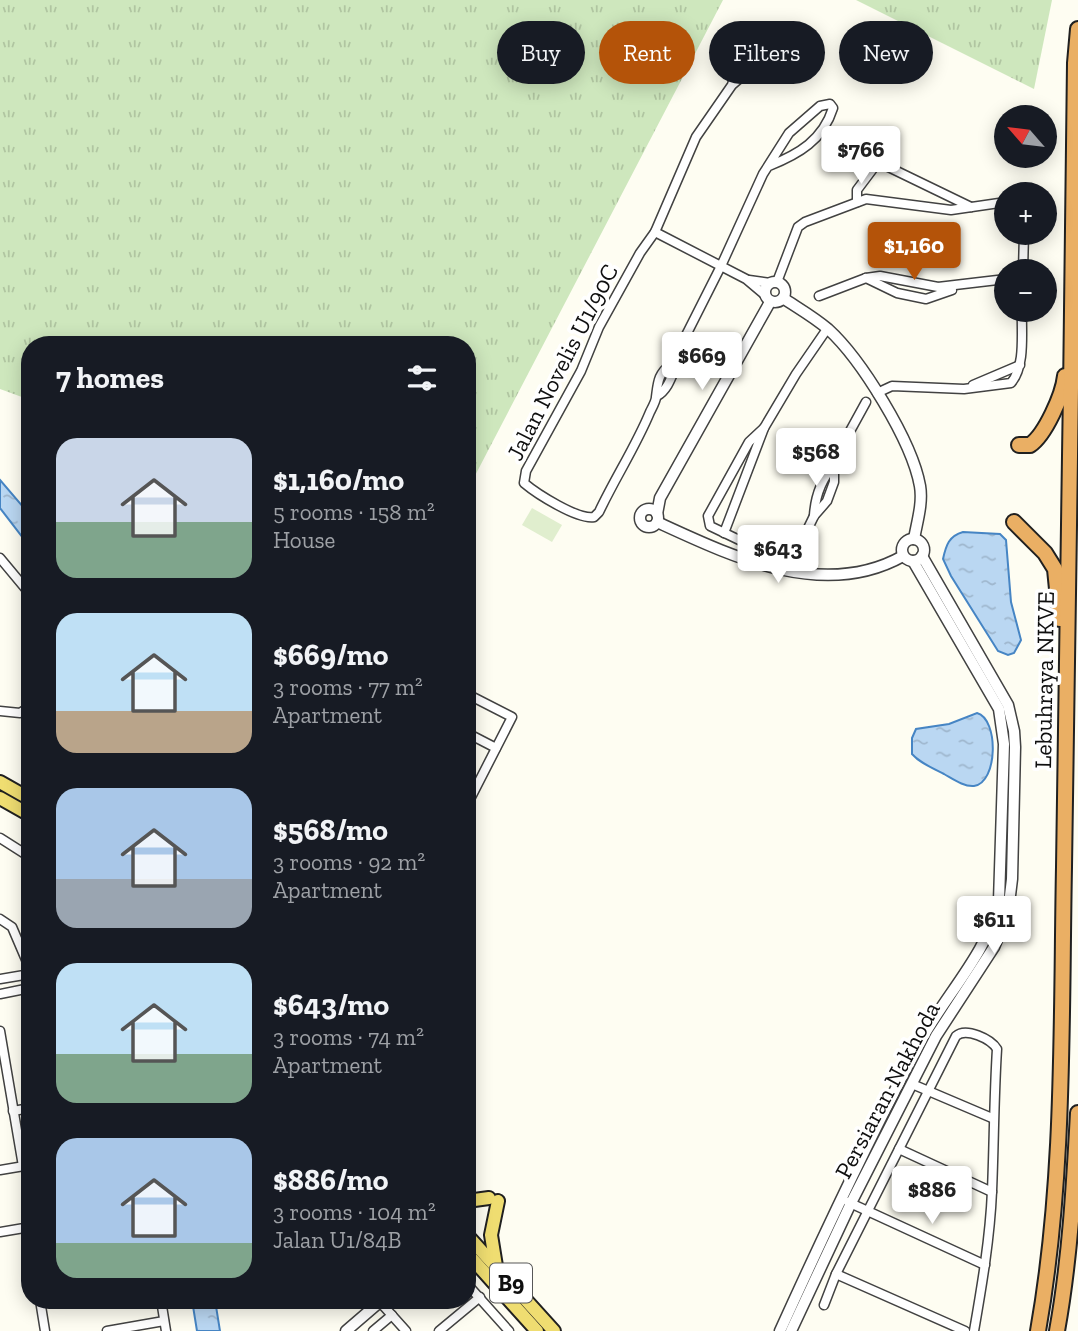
<!DOCTYPE html>
<meta charset="utf-8">
<style>
:root{--surface:#171b24;--page:#20242c;--text:#f1f3f6;--muted:#9ea1a6;--accent:#b45309}
body{margin:0;font-family:"Zilla Slab",serif;background:var(--page);color:var(--text);height:100vh;display:flex;flex-direction:column;font-size:26px;white-space:nowrap}
*{box-sizing:border-box;margin:0}
p{font-size:23px;color:var(--muted)}
.icon{flex:none;width:38px;height:38px;fill:none;stroke:currentColor;stroke-width:2;stroke-linecap:round;stroke-linejoin:round}
.map{position:relative;flex:1;overflow:hidden}
.panel{position:absolute;left:21px;top:336px;width:455px;height:973px;display:flex;flex-direction:column;background:var(--surface);border-radius:28px;box-shadow:0 4px 18px #0003}
.panel>*{flex:none}
.hud{position:absolute;left:497px;top:21px;width:476px;height:63px;display:flex;gap:14px}
.needle{width:46px;rotate:298deg}
.fabs{position:absolute;left:994px;top:105px;display:grid;gap:14px}
.fabs a{display:grid;place-items:center;width:63px;height:63px;border-radius:50%;background:var(--surface);box-shadow:0 4px 18px #0003;font-size:35px}
.price{position:absolute;translate:-50% -60px;padding:0 16px;border-radius:7px;background:#fff;color:#222;font-size:23px;line-height:46px;filter:drop-shadow(0 2px 4px #0008)}
.price::after{content:'';position:absolute;left:50%;top:42px;width:21px;height:16px;margin-left:-10px;background:inherit;clip-path:polygon(0 0,100% 0,50% 100%)}
.price.selected{background:var(--accent);color:#fff}
ul{padding:0;list-style:none}
li{display:flex;align-items:center;gap:21px;height:175px;padding:0 35px}
li span{display:grid;place-items:center;flex:none;width:196px;height:140px;border-radius:21px;color:#555}
li>.icon{margin-inline-start:auto}
span .icon{width:84px;height:84px;fill:#fffc;stroke-width:1}
li b{font-size:30px}
h2{display:flex;justify-content:space-between;align-items:center;height:84px;padding:0 35px;font-size:30px}
.chip{padding:0 24px;border-radius:32px;background:var(--surface);box-shadow:0 4px 18px #0003;font-size:24px;line-height:63px}
.chip.selected{background:var(--accent);color:#fff}
.map>svg:first-child{display:block}
.grass{fill:url(#grass-tufts)}
.pitch{fill:#e0eece}
.water{fill:url(#water-ripples);stroke:#4685c4;stroke-width:2}
.lines{fill:none;stroke-linecap:round;stroke-linejoin:round}
.minor-casing{stroke:#424242;stroke-width:11}
.tertiary-casing{stroke:#424242;stroke-width:13}
.primary-casing{stroke:#202020;stroke-width:16}
.motorway-casing{stroke:#202020;stroke-width:18}
.minor{stroke:#fff;stroke-width:8}
.tertiary{stroke:#fff;stroke-width:10}
.primary{stroke:#efdd71;stroke-width:12}
.motorway{stroke:#eaaf64;stroke-width:14}
.labels{text-anchor:middle;dominant-baseline:central;stroke-width:7;stroke-linejoin:round;paint-order:stroke}
.shield{fill:#fff;stroke:#575757;stroke-width:2}
.shield-label{font-size:23px;font-weight:bold;fill:#0f0f0f}
.street-label{font-size:24px;fill:#0f0f0f;stroke:#fff}
</style>
<div class="map">
<svg width="1078" height="1331" viewBox="0 0 1078 1331">
<defs>
<pattern id="grass-tufts" width="24" height="20" patternUnits="userSpaceOnUse" patternTransform="scale(1.75)"><rect width="24" height="20" fill="#cee7bd"/><path d="M3 7l-1-3M5 7V3M7 7l1-3M15 17l-1-3M17 17v-4M19 17l1-3" fill="none" stroke="#b0c5a1"/></pattern>
<pattern id="water-ripples" width="26" height="14" patternUnits="userSpaceOnUse" patternTransform="scale(1.75)"><rect width="26" height="14" fill="#bad7f2"/><path d="M2 4q2-2 4 0t4 0M15 11q2-2 4 0t4 0" fill="none" stroke="#9fb7ce"/></pattern>
</defs>
<rect width="100%" height="100%" fill="#fefdf2"/>
<!-- grass -->
<g class="grass">
<polygon points="0,0 723,0 467,491 467,345 30,345 30,400 0,389"/>
<polygon points="856,0 1052,0 1034,89"/>
</g>
<!-- pitch -->
<polygon class="pitch" points="532,508 562,525 552,542 522,525"/>
<!-- water -->
<g class="water">
<polygon points="0,480 30,515 30,547 0,508"/>
<path d="M963,532L1000,534L1006,540L1011,602L1021,640L1014,653L1008,655L998,651L951,576L943,559C946,545 949,536 963,532Z"/>
<path d="M977,713C999,719 998,783 974,786C964,787 953,779 944,774C932,768 920,763 912,754V738L916,729L949,724Z"/>
<polygon points="192,1300 215,1300 220,1331 197,1331"/>
</g>
<g class="lines">
<defs>
<g id="minor">
<path d="M732,85L737,66L748,45L764,52V57L760,61L732,85L696,137L655,232L640,253L599,327L581,371L526,471L524,483C537,494 578,520 594,517L599,512C615,478 636,446 650,412C652,408 656,401 656,397C658,381 658,374 672,363L721,266L763,174L789,133L820,106L830,104L833,108C823,140 799,154 769,166"/>
<polyline points="857,202 857,190 878,162 971,207"/>
<polyline points="655,232 746,279 765,295"/>
<polyline points="1023,271 1024,233"/>
<polyline points="866,278 897,293 926,299 952,290"/>
<polyline points="749,280 770,283"/>
<polyline points="777,282 798,227 805,222 866,199 951,210 1006,202"/>
<polyline points="819,296 866,278 880,276 938,287 1006,279"/>
<polyline points="973,385 1020,365"/>
<path d="M877,393L892,386L964,389L1011,383C1026,365 1021,332 1022,310"/>
<path d="M657,396C666,391 670,381 674,371L672,363"/>
<polyline points="764,428 749,442 708,516 710,526 758,549 792,554 797,551 814,516 827,501 834,482 834,465 838,453 866,402"/>
<path d="M814,516C815,496 821,480 834,465"/>
<polyline points="724,533 764,428 796,374 827,329"/>
<polyline points="0,558 30,594"/>
<polyline points="467,694 512,717 467,805"/>
<polyline points="0,711 20,713 26,709 30,700"/>
<polyline points="467,733 496,748"/>
<polyline points="0,838 30,857"/>
<polyline points="0,919 12,927 30,969"/>
<polyline points="0,979 30,974"/>
<polyline points="0,994 30,988"/>
<polyline points="0,1031 23,1166"/>
<polyline points="912,1084 992,1118"/>
<polyline points="13,1111 30,1108"/>
<polyline points="899,1149 992,1192"/>
<polyline points="0,1170 30,1165"/>
<polyline points="848,1202 985,1265"/>
<polyline points="28,1228 30,1240"/>
<polyline points="0,1232 30,1227"/>
<polyline points="836,1274 965,1331"/>
<polyline points="467,1284 509,1331"/>
<polyline points="40,1300 45,1331"/>
<polyline points="161,1300 166,1331"/>
<polyline points="380,1302 406,1331"/>
<path d="M824,1305L836,1274L956,1036C966,1027 991,1039 997,1049C994,1097 994,1144 992,1191C990,1238 982,1285 974,1331"/>
<polyline points="107,1331 164,1321"/>
<polyline points="373,1331 392,1315"/>
<polyline points="439,1331 480,1297"/>
</g>
<g id="tertiary">
<circle cx="775" cy="292" r="10"/>
<path d="M783,298C798,308 814,317 828,329C861,359 912,441 920,486C923,503 917,522 914,539"/>
<circle cx="649" cy="518" r="9"/>
<polyline points="657,514 660,498 770,302"/>
<path d="M657,522C731,556 823,601 903,556"/>
<circle cx="913" cy="550" r="11"/>
<polyline points="346,1331 382,1300"/>
<path d="M780,1331C824,1234 869,1138 919,1044C944,996 987,955 999,901L1004,744L999,709L913,561"/>
<polyline points="791,1331 851,1203 936,1036 994,947 1002,928 1008,912 1012,879 1015,747 1014,731 1008,705 922,556"/>
</g>
<g id="primary">
<polyline points="0,782 30,799"/>
<polyline points="0,798 30,815"/>
<polyline points="467,1201 489,1198"/>
<polyline points="467,1235 554,1331"/>
<polyline points="467,1253 537,1331"/>
<polyline points="496,1266 491,1235 498,1201"/>
</g>
<g id="motorway">
<path d="M1019,445H1030C1045,435 1063,395 1065,376"/>
<polyline points="1014,522 1045,553 1055,569 1060,619"/>
<path d="M1038,1331C1065,1179 1061,1021 1064,867C1070,599 1071,331 1075,63L1078,29"/>
<path d="M1057,1331C1070,1259 1074,1186 1078,1113"/>
</g>
</defs>
<!-- minor casing -->
<use href="#minor" class="minor-casing"/>
<!-- tertiary casing -->
<use href="#tertiary" class="tertiary-casing"/>
<!-- primary casing -->
<use href="#primary" class="primary-casing"/>
<!-- motorway casing -->
<use href="#motorway" class="motorway-casing"/>
<!-- minor -->
<use href="#minor" class="minor"/>
<!-- tertiary -->
<use href="#tertiary" class="tertiary"/>
<!-- primary -->
<use href="#primary" class="primary"/>
<!-- motorway -->
<use href="#motorway" class="motorway"/>
</g>
<g class="labels">
<!-- shield labels -->
<rect class="shield" x="490" y="1263.5" width="42" height="39" rx="5"/>
<g class="shield-label">
<text x="511" y="1283">B9</text>
</g>
<!-- street labels -->
<g class="street-label">
<text transform="translate(562 362) rotate(-63)">Jalan Novelis U1/90C</text>
<text transform="translate(1044 680) rotate(-89)">Lebuhraya NKVE</text>
<text transform="translate(887 1090) rotate(-62)">Persiaran Nakhoda</text>
</g>
</g>
</svg>
<div class="fabs">
<a><svg class="needle" viewBox="-14 -14 28 28"><path d="M0-13l5 13h-10z" fill="#e53935"/><path d="M0 13l5-13h-10z" fill="#9ea1a6"/></svg></a>
<a>+</a>
<a>−</a>
</div>
<b class="price" style="left:861px;top:186px">$766</b>
<b class="price selected" style="left:914px;top:282px">$1,160</b>
<b class="price" style="left:702px;top:392px">$669</b>
<b class="price" style="left:816px;top:488px">$568</b>
<b class="price" style="left:778px;top:585px">$643</b>
<b class="price" style="left:994px;top:956px">$611</b>
<b class="price" style="left:932px;top:1226px">$886</b>
<div class="hud">
<a class="chip">Buy</a>
<a class="chip selected">Rent</a>
<a class="chip">Filters</a>
<a class="chip">New</a>
</div>
<section class="panel">
<h2>7 homes<svg class="icon" aria-label="filters" viewBox="0 0 24 24"><path d="M4 7h16M4 17h16"/><circle cx="9" cy="7" r="2"/><circle cx="15" cy="17" r="2"/></svg></h2>
<ul>
<li><span style="background:linear-gradient(#c9d6e8 60%,#7fa58c 0)"><svg class="icon" aria-label="home" viewBox="0 0 24 24"><path d="M3 11l9-7 9 7M6 9v11h12V9"/></svg></span><div><b>$1,160/mo</b><p>5 rooms · 158 m²</p><p>House</p></div></li>
<li><span style="background:linear-gradient(#bfe0f5 70%,#b9a48a 0)"><svg class="icon" aria-label="home" viewBox="0 0 24 24"><path d="M3 11l9-7 9 7M6 9v11h12V9"/></svg></span><div><b>$669/mo</b><p>3 rooms · 77 m²</p><p>Apartment</p></div></li>
<li><span style="background:linear-gradient(#a9c7e8 65%,#9aa5b1 0)"><svg class="icon" aria-label="home" viewBox="0 0 24 24"><path d="M3 11l9-7 9 7M6 9v11h12V9"/></svg></span><div><b>$568/mo</b><p>3 rooms · 92 m²</p><p>Apartment</p></div></li>
<li><span style="background:linear-gradient(#bfe0f5 65%,#7fa58c 0)"><svg class="icon" aria-label="home" viewBox="0 0 24 24"><path d="M3 11l9-7 9 7M6 9v11h12V9"/></svg></span><div><b>$643/mo</b><p>3 rooms · 74 m²</p><p>Apartment</p></div></li>
<li><span style="background:linear-gradient(#a9c7e8 75%,#7fa58c 0)"><svg class="icon" aria-label="home" viewBox="0 0 24 24"><path d="M3 11l9-7 9 7M6 9v11h12V9"/></svg></span><div><b>$886/mo</b><p>3 rooms · 104 m²</p><p>Jalan U1/84B</p></div></li>
</ul>
</section>
</div>
